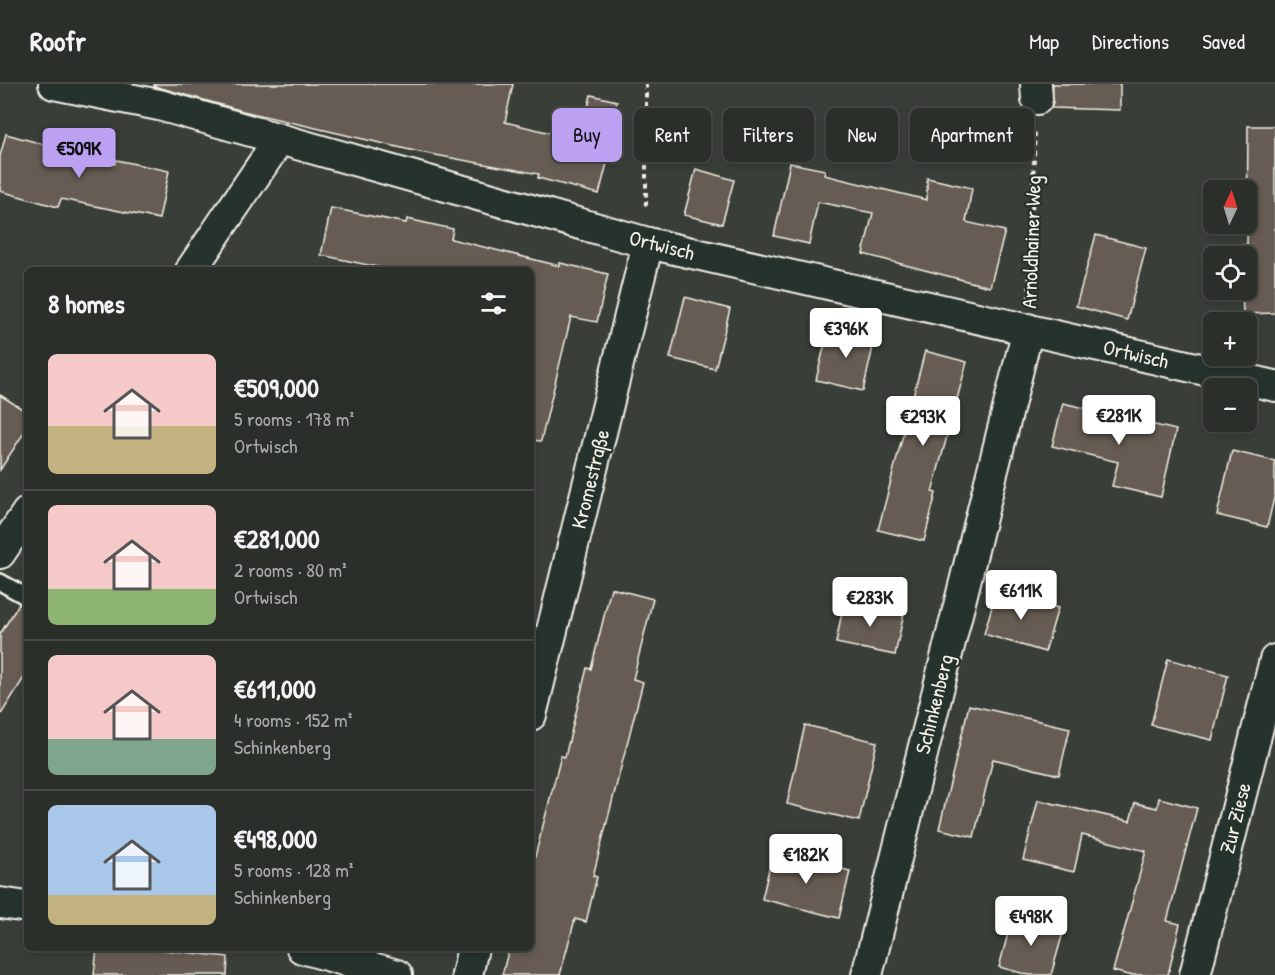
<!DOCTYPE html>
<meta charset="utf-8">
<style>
:root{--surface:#2b2f2a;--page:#333732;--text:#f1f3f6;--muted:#a6a9a8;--line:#474a47;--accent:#bca0f2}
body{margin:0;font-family:"Patrick Hand",sans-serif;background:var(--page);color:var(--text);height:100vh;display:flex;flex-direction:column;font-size:22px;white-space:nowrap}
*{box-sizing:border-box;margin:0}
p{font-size:20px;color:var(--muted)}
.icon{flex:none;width:33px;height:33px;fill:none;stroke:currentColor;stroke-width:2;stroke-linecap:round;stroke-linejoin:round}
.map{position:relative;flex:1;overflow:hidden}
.drawer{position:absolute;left:24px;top:183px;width:510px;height:684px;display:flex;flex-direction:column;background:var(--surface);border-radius:9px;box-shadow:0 3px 9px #0003,0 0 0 2px var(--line)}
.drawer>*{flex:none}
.hud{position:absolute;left:552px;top:24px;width:570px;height:54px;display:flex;gap:12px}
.needle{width:39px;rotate:4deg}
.fabs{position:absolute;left:1203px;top:96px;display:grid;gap:12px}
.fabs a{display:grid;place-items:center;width:54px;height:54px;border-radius:9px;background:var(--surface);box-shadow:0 3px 9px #0003,0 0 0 2px var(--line);font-size:30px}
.price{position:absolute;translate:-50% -51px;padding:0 14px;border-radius:6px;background:#fff;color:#222;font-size:20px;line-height:39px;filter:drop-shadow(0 2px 3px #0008)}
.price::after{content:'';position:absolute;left:50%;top:36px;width:18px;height:14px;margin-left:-9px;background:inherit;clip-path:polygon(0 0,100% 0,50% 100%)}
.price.selected{background:var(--accent);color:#111}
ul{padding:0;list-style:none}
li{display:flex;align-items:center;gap:18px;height:150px;padding:0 24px}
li+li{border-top:2px solid var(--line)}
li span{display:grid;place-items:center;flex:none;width:168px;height:120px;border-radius:9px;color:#555}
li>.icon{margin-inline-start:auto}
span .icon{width:72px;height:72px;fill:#fffc;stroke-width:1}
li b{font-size:26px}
h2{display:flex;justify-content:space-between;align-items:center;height:72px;padding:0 24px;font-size:26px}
.pill{padding:0 21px;border-radius:9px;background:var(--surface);box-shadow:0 3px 9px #0003,0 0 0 2px var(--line);font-size:21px;line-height:54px}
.pill.selected{background:var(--accent);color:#111}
header{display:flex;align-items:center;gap:36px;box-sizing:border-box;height:84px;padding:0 30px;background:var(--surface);border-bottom:2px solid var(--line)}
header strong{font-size:28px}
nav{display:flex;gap:33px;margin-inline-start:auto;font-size:21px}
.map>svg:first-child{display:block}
.building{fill:#665c52;stroke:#f4f1e8;stroke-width:1.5}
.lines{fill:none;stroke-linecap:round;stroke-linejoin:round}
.service-casing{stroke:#f4f1e8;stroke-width:20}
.minor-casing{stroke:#f4f1e8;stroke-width:34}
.path{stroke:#f4f1e8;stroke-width:4;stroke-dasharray:4.5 4.5;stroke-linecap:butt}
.service{stroke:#26332d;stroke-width:15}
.minor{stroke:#26332d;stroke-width:30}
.labels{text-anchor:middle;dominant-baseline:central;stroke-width:4.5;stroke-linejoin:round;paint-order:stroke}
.street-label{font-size:21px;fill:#f4f1e8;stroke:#26332d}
</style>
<header>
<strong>Roofr</strong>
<nav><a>Map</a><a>Directions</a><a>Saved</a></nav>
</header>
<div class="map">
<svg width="1275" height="891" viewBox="0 0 1275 891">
<rect width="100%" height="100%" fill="#393f38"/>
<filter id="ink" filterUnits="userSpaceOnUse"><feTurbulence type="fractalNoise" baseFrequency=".0167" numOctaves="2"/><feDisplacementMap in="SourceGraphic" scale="12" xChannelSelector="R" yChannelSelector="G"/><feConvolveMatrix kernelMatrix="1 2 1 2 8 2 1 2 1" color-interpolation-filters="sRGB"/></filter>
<g filter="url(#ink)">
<!-- building -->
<g class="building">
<polygon points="154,0 513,0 505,38 580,56 591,11 617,17 605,63 611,64 599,110 538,94 539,90 419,68 243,27 154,2"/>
<polygon points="1053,0 1120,0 1120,26 1051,24"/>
<polygon points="1248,42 1275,42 1275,229 1243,230 1242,206 1246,206 1246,172 1242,172 1242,161 1247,161"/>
<polygon points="6,50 115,80 116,76 169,87 159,135 61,115 58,123 0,107 0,72"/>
<polygon points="790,79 825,86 824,91 927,116 927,94 972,104 966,138 1005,147 990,203 863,170 873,129 818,118 809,160 774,152"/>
<polygon points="696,85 734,96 722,140 684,131"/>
<polygon points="331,124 406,139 407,135 453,145 451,155 560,182 560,179 608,190 597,238 571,233 541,357 531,356 531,186 391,186 321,171"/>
<polygon points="1096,151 1146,164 1127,236 1076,222"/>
<polygon points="685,213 730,225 715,285 670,274"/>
<polygon points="829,243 875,254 863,307 816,296"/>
<polygon points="925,267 967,278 932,408 936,409 924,457 878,446"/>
<polygon points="0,311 27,328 27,344 0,386"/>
<polygon points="1063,319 1176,346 1161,413 1112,402 1118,378 1052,362"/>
<polygon points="1232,367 1275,377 1275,410 1267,443 1217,431"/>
<polygon points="611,504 653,515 633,595 643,598 593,792 597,793 586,838 575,835 560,891 502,891 509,864 531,864 531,788 561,672 565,673 587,584 591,585"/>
<polygon points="997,505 1058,524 1045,568 984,550"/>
<polygon points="844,517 904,529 895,571 836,559"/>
<polygon points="19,520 27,523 27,589 0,632 0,550"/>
<polygon points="1168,575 1228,591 1212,656 1151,641"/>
<polygon points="969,621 1070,644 1059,691 993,675 974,753 939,745"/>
<polygon points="805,641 877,658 859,737 787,720"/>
<polygon points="1159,714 1197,724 1167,837 1180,840 1168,891 1128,891 1113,887 1146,767 1082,751 1074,788 1023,776 1038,716 1130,737 1135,719 1157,724"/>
<polygon points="773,768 850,787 839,834 762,815"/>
<polygon points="1013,831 1064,845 1051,891 1029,891 999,883"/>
<polygon points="97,864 146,864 228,873 227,891 94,891"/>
</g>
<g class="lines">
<defs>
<polyline id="service" points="0,498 27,513"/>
<g id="minor">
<polyline points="54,0 159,21 648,159 1275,302"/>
<polyline points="1036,0 1037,15"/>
<polyline points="191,186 279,56"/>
<polyline points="0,469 27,429"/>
<polyline points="531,631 648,159"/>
<polyline points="0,819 27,823"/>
<polyline points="302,864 397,891"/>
<polyline points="467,891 473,864"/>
<polyline points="867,891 1028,245"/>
<polyline points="1195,891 1275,576"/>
</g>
</defs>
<!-- service casing -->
<use href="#service" class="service-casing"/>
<!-- minor casing -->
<use href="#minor" class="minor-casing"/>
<!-- path -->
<g class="path">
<polyline points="646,0 646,125"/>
<polyline points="1029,215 1035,46"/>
</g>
<!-- service -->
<use href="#service" class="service"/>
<!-- minor -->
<use href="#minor" class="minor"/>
</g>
</g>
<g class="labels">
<!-- street labels -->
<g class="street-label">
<text transform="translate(1031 158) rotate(-88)">Arnoldhainer Weg</text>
<text transform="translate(662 161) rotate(14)">Ortwisch</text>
<text transform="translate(1136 270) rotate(13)">Ortwisch</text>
<text transform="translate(590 395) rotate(-76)">Kromestraße</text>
<text transform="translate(934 620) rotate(-76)">Schinkenberg</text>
<text transform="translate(1235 734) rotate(-76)">Zur Ziese</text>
</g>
</g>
</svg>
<div class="fabs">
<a><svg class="needle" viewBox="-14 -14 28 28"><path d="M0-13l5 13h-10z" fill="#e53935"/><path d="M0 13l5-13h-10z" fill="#a6a9a8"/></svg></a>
<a><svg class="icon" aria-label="locate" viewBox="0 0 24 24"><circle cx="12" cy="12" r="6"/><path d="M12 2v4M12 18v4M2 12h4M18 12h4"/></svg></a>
<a>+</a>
<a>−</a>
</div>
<b class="price selected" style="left:79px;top:95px">€509K</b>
<b class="price" style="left:846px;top:275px">€396K</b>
<b class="price" style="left:1119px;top:362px">€281K</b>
<b class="price" style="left:923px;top:363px">€293K</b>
<b class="price" style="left:1021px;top:537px">€611K</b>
<b class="price" style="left:870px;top:544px">€283K</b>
<b class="price" style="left:806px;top:801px">€182K</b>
<b class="price" style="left:1031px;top:863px">€498K</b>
<div class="hud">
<a class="pill selected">Buy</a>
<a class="pill">Rent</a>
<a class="pill">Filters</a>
<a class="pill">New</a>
<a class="pill">Apartment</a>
</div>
<section class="drawer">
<h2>8 homes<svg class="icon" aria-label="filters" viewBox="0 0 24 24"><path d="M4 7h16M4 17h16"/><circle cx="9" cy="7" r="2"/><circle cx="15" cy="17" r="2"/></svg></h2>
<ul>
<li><span style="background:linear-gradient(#f6c9c9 60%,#c2b280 0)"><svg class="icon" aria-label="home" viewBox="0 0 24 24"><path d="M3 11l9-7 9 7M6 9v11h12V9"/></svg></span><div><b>€509,000</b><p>5 rooms · 178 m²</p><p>Ortwisch</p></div></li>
<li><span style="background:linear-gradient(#f6c9c9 70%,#8fb573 0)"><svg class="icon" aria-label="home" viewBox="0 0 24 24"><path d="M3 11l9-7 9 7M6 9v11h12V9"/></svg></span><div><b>€281,000</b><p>2 rooms · 80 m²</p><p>Ortwisch</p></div></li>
<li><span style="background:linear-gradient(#f6c9c9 70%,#7fa58c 0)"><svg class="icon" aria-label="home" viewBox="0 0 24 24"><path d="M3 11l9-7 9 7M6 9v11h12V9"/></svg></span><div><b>€611,000</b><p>4 rooms · 152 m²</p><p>Schinkenberg</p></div></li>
<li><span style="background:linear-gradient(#a9c7e8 75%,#c2b280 0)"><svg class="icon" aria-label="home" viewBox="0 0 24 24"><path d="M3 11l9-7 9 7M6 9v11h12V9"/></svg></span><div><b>€498,000</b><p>5 rooms · 128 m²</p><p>Schinkenberg</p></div></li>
</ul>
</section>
</div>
